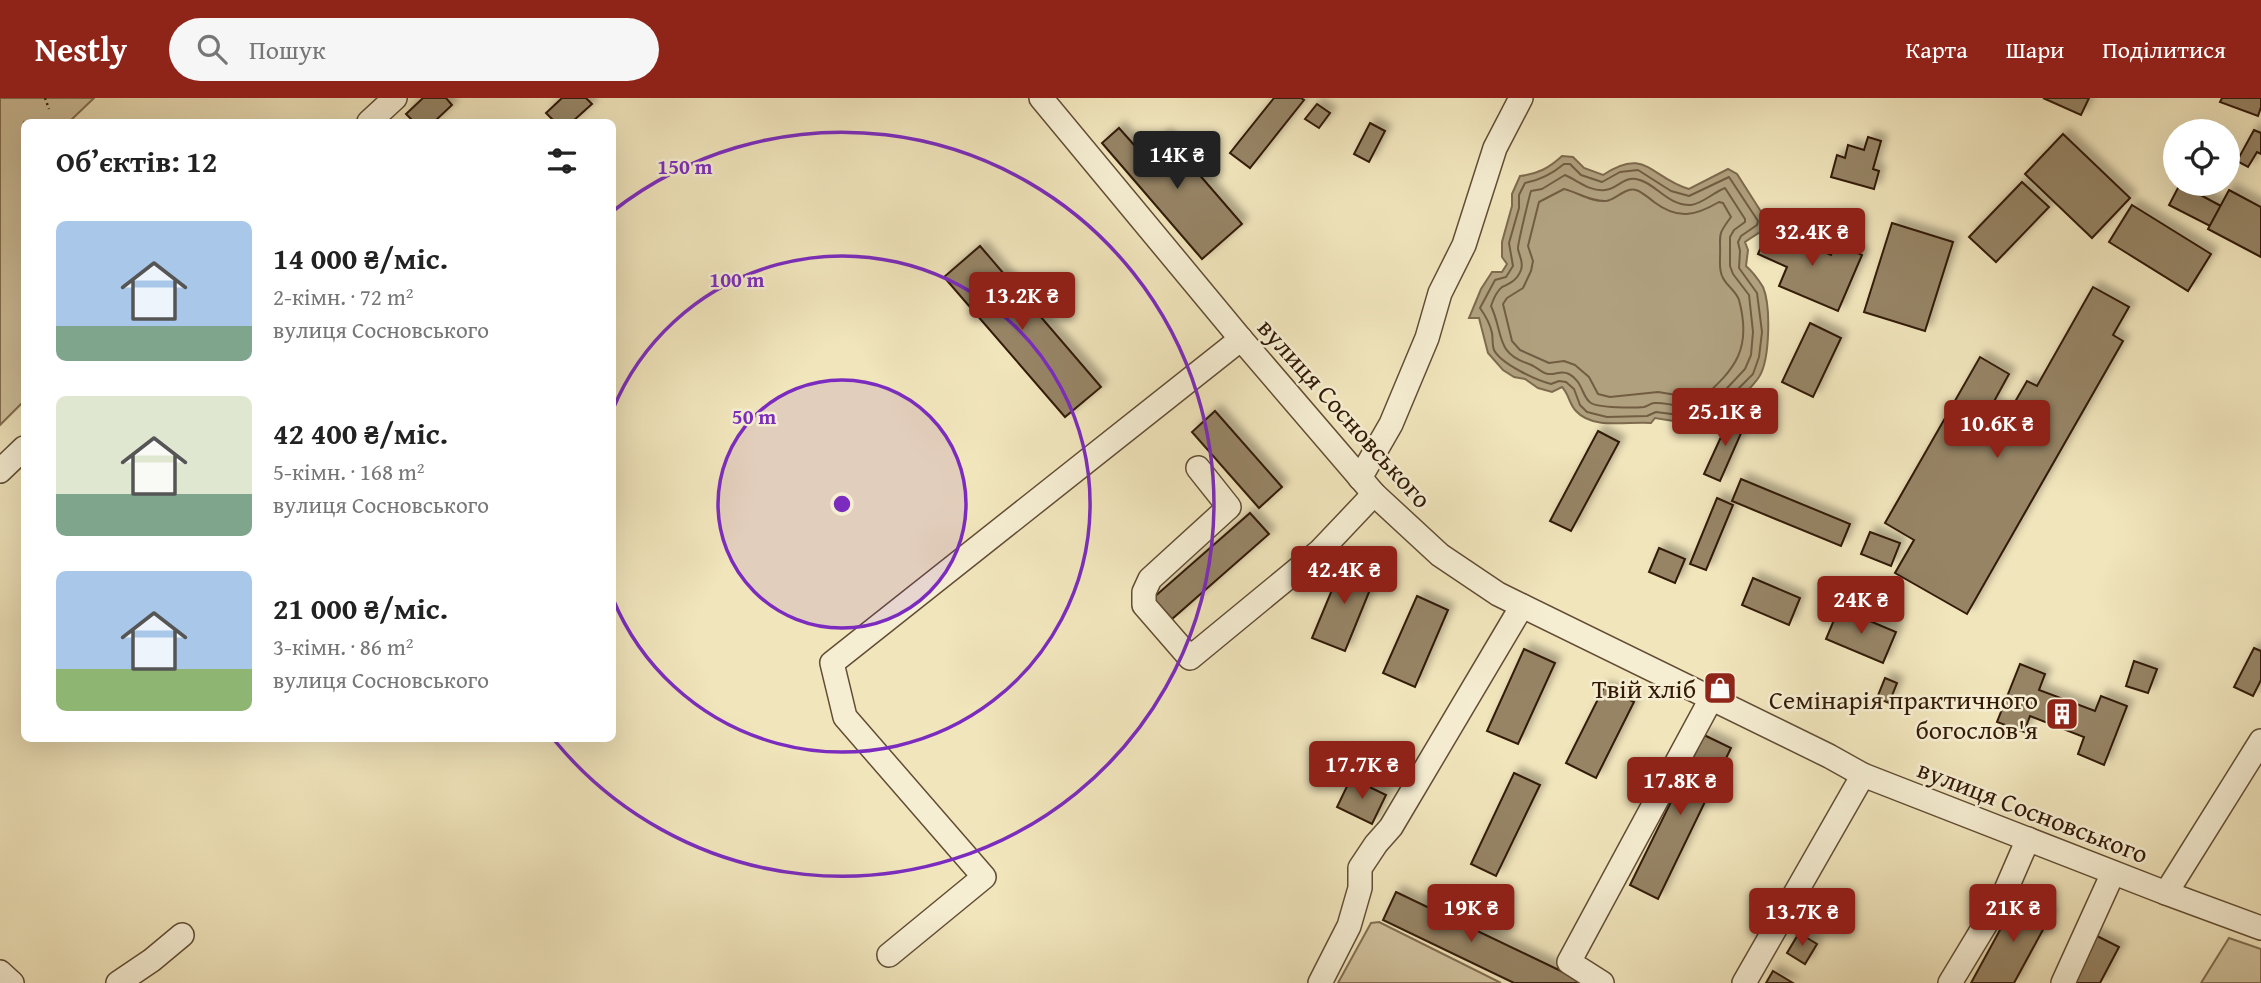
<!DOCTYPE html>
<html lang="uk">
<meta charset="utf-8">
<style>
:root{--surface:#fff;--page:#f6f6f6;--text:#222;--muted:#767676;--accent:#8f2418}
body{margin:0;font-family:"Gentium Book Plus",serif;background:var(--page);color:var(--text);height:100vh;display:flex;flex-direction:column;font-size:26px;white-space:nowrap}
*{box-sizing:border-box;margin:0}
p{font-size:23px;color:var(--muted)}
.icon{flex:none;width:38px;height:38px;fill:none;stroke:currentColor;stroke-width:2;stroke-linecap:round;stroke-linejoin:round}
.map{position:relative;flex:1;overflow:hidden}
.drawer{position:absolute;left:21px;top:21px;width:595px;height:623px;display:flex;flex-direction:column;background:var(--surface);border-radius:10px;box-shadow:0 7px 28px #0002}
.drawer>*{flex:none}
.buttons{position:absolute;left:2163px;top:21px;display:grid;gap:14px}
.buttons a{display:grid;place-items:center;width:77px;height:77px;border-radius:50%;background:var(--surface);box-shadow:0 7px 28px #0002;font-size:35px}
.price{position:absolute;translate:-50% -60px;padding:0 16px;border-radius:7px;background:var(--accent);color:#fff;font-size:23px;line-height:46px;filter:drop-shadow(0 2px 4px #0008)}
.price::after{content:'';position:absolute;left:50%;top:42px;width:21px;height:16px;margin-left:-10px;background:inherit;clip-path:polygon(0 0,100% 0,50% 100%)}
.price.current{background:#222;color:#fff}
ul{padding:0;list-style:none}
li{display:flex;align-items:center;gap:21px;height:175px;padding:0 35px}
li span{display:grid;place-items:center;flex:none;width:196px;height:140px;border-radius:10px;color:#555}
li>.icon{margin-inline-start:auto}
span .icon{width:84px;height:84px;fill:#fffc;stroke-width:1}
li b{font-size:30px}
h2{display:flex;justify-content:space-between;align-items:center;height:84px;padding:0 35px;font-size:30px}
header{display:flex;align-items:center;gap:42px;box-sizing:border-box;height:98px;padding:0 35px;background:var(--accent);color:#fff}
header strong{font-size:33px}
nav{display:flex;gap:38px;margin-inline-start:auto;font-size:24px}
.search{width:490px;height:63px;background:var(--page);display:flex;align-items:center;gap:18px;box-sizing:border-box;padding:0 24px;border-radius:38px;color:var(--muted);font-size:26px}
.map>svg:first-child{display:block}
.green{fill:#d1c29d;stroke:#826e52;stroke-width:2}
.water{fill:#b0a07e;stroke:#7e6a4e;stroke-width:2}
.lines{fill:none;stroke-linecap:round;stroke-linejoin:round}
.shore{stroke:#725d42;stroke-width:2}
.building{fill:#968465;stroke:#331a07;stroke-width:2;filter:url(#shadow)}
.minor-casing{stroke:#624d34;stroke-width:26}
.path{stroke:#331a07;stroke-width:2.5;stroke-dasharray:2 3.5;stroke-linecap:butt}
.minor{stroke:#f6eed3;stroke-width:23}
.ring{fill:none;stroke:#7b2cbf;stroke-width:3.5}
.labels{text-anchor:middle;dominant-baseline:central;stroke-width:5;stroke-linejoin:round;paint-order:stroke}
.street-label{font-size:26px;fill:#331a07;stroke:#f6eed3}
.poi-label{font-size:26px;fill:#331a07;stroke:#f6eed3;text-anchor:end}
.centre{fill:#7b2cbf;stroke:#f6eed3;stroke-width:3.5}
.ring-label{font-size:21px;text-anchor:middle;font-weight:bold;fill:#7b2cbf;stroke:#f6eed3;stroke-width:5;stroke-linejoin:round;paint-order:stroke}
</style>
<header>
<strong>Nestly</strong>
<div class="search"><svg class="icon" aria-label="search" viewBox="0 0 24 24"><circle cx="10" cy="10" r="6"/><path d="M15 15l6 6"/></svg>Пошук</div>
<nav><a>Карта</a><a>Шари</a><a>Поділитися</a></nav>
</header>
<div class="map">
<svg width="2261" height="885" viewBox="0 0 2261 885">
<defs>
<filter id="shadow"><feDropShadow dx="6" dy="-6" stdDeviation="3.5" flood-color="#0004"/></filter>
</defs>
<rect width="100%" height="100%" fill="#f1e5bc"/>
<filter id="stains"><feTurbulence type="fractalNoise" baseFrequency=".00286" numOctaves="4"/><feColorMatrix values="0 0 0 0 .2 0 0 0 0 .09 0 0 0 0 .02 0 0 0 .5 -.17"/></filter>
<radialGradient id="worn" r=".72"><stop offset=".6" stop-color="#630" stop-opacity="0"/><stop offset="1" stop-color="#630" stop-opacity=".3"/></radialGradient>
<!-- green -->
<g class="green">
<polygon points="0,0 94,0 69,24 24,24 24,303 0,327"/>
<polygon points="1379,824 1501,885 1338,885 1371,825"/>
<polygon points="2229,840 2261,851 2261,885 2201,885"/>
</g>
<!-- water -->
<path class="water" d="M1562,58L1573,59L1584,70L1603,77C1646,48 1651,80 1689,91L1728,71L1737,76L1767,123L1763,132L1745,144L1748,152L1746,168C1753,174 1758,181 1763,189C1771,208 1770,262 1759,279C1752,290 1741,298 1733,307C1722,318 1713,327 1697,331L1686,325L1655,320L1651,325C1628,323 1593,332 1576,313C1569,306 1569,296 1562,289L1552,294L1538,290L1525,281L1514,279L1503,272L1488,255L1479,220H1469L1481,191L1492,174H1502L1507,166L1502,159V144L1512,108V96L1520,78C1538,76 1549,70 1562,58Z"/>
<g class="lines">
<!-- shore -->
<g class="shore">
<path d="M1564,66H1570L1581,77L1602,84L1620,74L1638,72L1671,93L1689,98L1729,79L1758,123L1757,127L1741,138L1738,144L1740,153L1739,170L1757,195L1762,234L1759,259L1753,276L1712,317L1699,323L1687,318L1656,314L1647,318L1607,319L1587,314L1580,307L1574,291L1566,284L1559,283L1551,286C1536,282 1501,266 1494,252C1492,247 1493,240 1492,235C1490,225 1485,217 1480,210L1495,182L1506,179L1513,168L1509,145L1519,110V97L1525,85C1541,82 1552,76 1564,66Z"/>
<path d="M1565,77C1577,82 1590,94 1605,92C1617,91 1623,79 1636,81C1655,84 1667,108 1691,107C1702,106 1714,94 1725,90L1745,121V124L1734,132L1730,139V168L1733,176L1749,197L1753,234L1751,257L1745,271L1714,304L1702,313C1687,311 1670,304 1654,305C1651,305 1648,308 1644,309C1635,310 1598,310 1591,305C1582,300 1583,283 1569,276C1561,272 1556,277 1548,276C1541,275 1536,268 1529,266C1495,255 1504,236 1491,208C1493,202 1497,193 1502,189C1511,185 1517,182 1521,172C1524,163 1519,158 1518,151C1517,148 1530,96 1531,93L1542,91Z"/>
<path d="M1564,91C1577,94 1591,104 1606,103C1616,102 1625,89 1636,92C1642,94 1649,100 1654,104C1678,122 1695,118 1719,104L1723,105L1731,119C1716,139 1721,136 1720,159C1720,167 1719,173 1723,180C1727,188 1736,193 1739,202C1752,250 1736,271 1701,301L1658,294L1610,299L1598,296L1589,279L1575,267L1564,263L1549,265L1520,252L1512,243L1503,206L1507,200L1523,190L1531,173L1533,163L1528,148L1539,104Z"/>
</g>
</g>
<!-- building -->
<g class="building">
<polygon points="423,0 446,0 452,7 434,24 414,24 406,16"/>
<polygon points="562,0 586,0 592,6 572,24 555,24 546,15"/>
<polygon points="1274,0 1301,0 1304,2 1250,70 1230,55"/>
<polygon points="2043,0 2089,0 2081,17"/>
<polygon points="2222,0 2261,0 2261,9 2258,18 2220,4"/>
<polygon points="1317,6 1330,15 1319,30 1305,21"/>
<polygon points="1370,25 1385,33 1369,64 1354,56"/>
<polygon points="1119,30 1143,57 1165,37 1242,126 1202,161 1102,45"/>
<polygon points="2254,32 2261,35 2261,56 2257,54 2248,69 2237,63"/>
<polygon points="2063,36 2130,100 2092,140 2025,76"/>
<polygon points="1868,39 1881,43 1873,71 1879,73 1874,91 1831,79 1837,57 1845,60 1848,47 1864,52"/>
<polygon points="2022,84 2049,109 1996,164 1969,139"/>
<polygon points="2180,86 2221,108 2210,128 2169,107"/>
<polygon points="2229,92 2261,109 2261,159 2208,131"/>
<polygon points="2132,107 2211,156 2188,193 2109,144"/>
<polygon points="1892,125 1953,144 1925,233 1864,214"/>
<polygon points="1769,130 1831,157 1836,145 1862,157 1838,213 1779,188 1787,169 1758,156"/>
<polygon points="980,148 1101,289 1065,319 944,179"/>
<polygon points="2093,189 2129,209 2113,237 2123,243 1967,516 1895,475 1914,442 1885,425 1980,259 2009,276 1992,307 2008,316 2027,283 2037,288"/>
<polygon points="1810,225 1841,240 1813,299 1782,284"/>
<polygon points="1215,313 1282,389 1259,410 1192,334"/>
<polygon points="1731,317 1746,324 1720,383 1704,376"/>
<polygon points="1598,333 1619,344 1571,433 1550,423"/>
<polygon points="1741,381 1850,426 1841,448 1732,403"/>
<polygon points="1717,400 1733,407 1706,472 1690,466"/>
<polygon points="1250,415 1269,436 1172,521 1153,500"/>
<polygon points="1870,434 1900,445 1891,468 1861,456"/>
<polygon points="1659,450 1685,461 1675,485 1649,474"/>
<polygon points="1344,463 1376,477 1345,553 1312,540"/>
<polygon points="1753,480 1800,500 1789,527 1742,507"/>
<polygon points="1417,498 1448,512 1415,589 1383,575"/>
<polygon points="1839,510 1896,534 1883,565 1826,541"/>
<polygon points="2254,550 2261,553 2261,582 2253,598 2234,589"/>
<polygon points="1524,551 1555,565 1518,646 1487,633"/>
<polygon points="2134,563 2157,571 2148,595 2126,588"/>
<polygon points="2020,566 2045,576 2039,592 2095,613 2101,598 2127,608 2104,667 2078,656 2084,639 2030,618 2024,634 1997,624"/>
<polygon points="1885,580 1897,585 1889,605 1877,600"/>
<polygon points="1604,589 1634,604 1596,680 1566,665"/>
<polygon points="1704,637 1731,650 1658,801 1630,787"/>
<polygon points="1514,675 1540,687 1496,778 1471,766"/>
<polygon points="1351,680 1386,697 1372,726 1337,709"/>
<polygon points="1396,794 1586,885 1514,885 1383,822"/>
<polygon points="2018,799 2051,817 2014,885 1971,885"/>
<polygon points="1799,835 1817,846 1805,866 1787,855"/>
<polygon points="2093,836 2119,849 2100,885 2068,885"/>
<polygon points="1773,873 1793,885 1766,885"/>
</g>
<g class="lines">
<defs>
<g id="minor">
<polyline points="1041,0 1241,241 1374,396 1440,457 1498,496 1829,658 1863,677 2166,795 2261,643"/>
<polyline points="369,24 395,0"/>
<polyline points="1198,370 1229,409 1150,481 1144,494 1144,507 1190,560 1320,453 1374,396"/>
<polyline points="0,373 24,350"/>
<polyline points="1360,380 1391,326 1427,240 1440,195 1464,147 1495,50 1521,0"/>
<polyline points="2166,795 2261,830"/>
<polyline points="889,857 984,779 845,619 832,565 1241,241"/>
<polyline points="0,874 12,885"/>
<polyline points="118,885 152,862 182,837"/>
<polyline points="1320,885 1349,828 1360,790 1360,770 1376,746 1391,729 1522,508"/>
<polyline points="1602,885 1569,864 1711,601"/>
<polyline points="1744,885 1863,677"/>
<polyline points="1950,885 2005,794 2028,741"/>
<polyline points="2063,885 2113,775"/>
</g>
</defs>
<!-- minor casing -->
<use href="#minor" class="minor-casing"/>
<!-- path -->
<polyline class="path" points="45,0 49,11"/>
<!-- minor -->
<use href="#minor" class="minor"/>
</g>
<!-- distance rings -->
<circle cx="842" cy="406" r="124" fill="#7b2cbf" fill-opacity=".12"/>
<g class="ring">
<circle cx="842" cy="406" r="124"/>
<path d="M613 311A248 248 0 1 1 613 501"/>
<path d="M613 113A372 372 0 1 1 555 643"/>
</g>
<!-- icons -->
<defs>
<symbol id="shop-square" viewBox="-11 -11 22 22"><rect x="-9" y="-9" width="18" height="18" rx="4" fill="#8f2418" stroke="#f6eed3"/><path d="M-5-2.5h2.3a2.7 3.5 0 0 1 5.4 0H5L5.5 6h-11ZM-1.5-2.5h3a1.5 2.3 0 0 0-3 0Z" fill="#fff"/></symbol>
<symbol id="building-square" viewBox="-11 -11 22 22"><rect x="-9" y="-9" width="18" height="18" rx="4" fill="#8f2418" stroke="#f6eed3"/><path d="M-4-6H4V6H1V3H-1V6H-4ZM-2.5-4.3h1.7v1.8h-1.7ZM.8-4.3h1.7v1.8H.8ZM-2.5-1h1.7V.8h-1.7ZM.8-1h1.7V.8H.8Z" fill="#fff"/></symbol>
</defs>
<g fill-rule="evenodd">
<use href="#shop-square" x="1701" y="571" width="38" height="38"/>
<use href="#building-square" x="2043" y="597" width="38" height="38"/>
</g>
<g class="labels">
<!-- street labels -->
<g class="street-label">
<text transform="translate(1345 315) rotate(48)">вулиця Сосновського</text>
<text transform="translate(2033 713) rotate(21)">вулиця Сосновського</text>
</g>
<!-- poi labels -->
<g class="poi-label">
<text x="1696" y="590">Твій хліб</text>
<text x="2038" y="601">Семінарія практичного<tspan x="2038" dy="30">богослов'я</tspan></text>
</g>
</g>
<circle cx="842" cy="406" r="10" class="centre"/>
<g class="ring-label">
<text x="685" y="76">150 m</text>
<text x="737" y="189">100 m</text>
<text x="754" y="326">50 m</text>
</g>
<rect width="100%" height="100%" filter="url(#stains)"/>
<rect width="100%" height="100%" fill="url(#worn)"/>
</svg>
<div class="buttons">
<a><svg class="icon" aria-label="locate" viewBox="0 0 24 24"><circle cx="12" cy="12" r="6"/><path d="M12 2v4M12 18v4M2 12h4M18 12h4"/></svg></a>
</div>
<b class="price current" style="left:1177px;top:93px">14K ₴</b>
<b class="price" style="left:1812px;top:170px">32.4K ₴</b>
<b class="price" style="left:1022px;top:234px">13.2K ₴</b>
<b class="price" style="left:1725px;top:350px">25.1K ₴</b>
<b class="price" style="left:1997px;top:362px">10.6K ₴</b>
<b class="price" style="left:1344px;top:508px">42.4K ₴</b>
<b class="price" style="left:1861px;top:538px">24K ₴</b>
<b class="price" style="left:1362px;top:703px">17.7K ₴</b>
<b class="price" style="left:1680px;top:719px">17.8K ₴</b>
<b class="price" style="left:1471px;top:846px">19K ₴</b>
<b class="price" style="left:2013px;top:846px">21K ₴</b>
<b class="price" style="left:1802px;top:850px">13.7K ₴</b>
<section class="drawer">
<h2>Об’єктів: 12<svg class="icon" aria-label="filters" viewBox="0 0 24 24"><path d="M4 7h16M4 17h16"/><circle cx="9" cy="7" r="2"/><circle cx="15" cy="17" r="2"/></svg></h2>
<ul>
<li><span style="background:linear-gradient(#a9c7e8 75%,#7fa58c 0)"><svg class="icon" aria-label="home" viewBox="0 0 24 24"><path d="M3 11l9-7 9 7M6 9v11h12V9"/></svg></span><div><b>14 000 ₴/міс.</b><p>2-кімн. · 72 m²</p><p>вулиця Сосновського</p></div></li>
<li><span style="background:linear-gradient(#dfe7d0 70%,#7fa58c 0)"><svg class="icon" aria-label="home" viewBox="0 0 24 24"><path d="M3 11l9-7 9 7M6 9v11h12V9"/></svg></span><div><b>42 400 ₴/міс.</b><p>5-кімн. · 168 m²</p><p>вулиця Сосновського</p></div></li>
<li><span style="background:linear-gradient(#a9c7e8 70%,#8fb573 0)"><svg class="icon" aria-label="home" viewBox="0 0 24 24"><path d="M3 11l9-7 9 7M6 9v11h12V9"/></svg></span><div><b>21 000 ₴/міс.</b><p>3-кімн. · 86 m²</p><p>вулиця Сосновського</p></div></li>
</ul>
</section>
</div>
